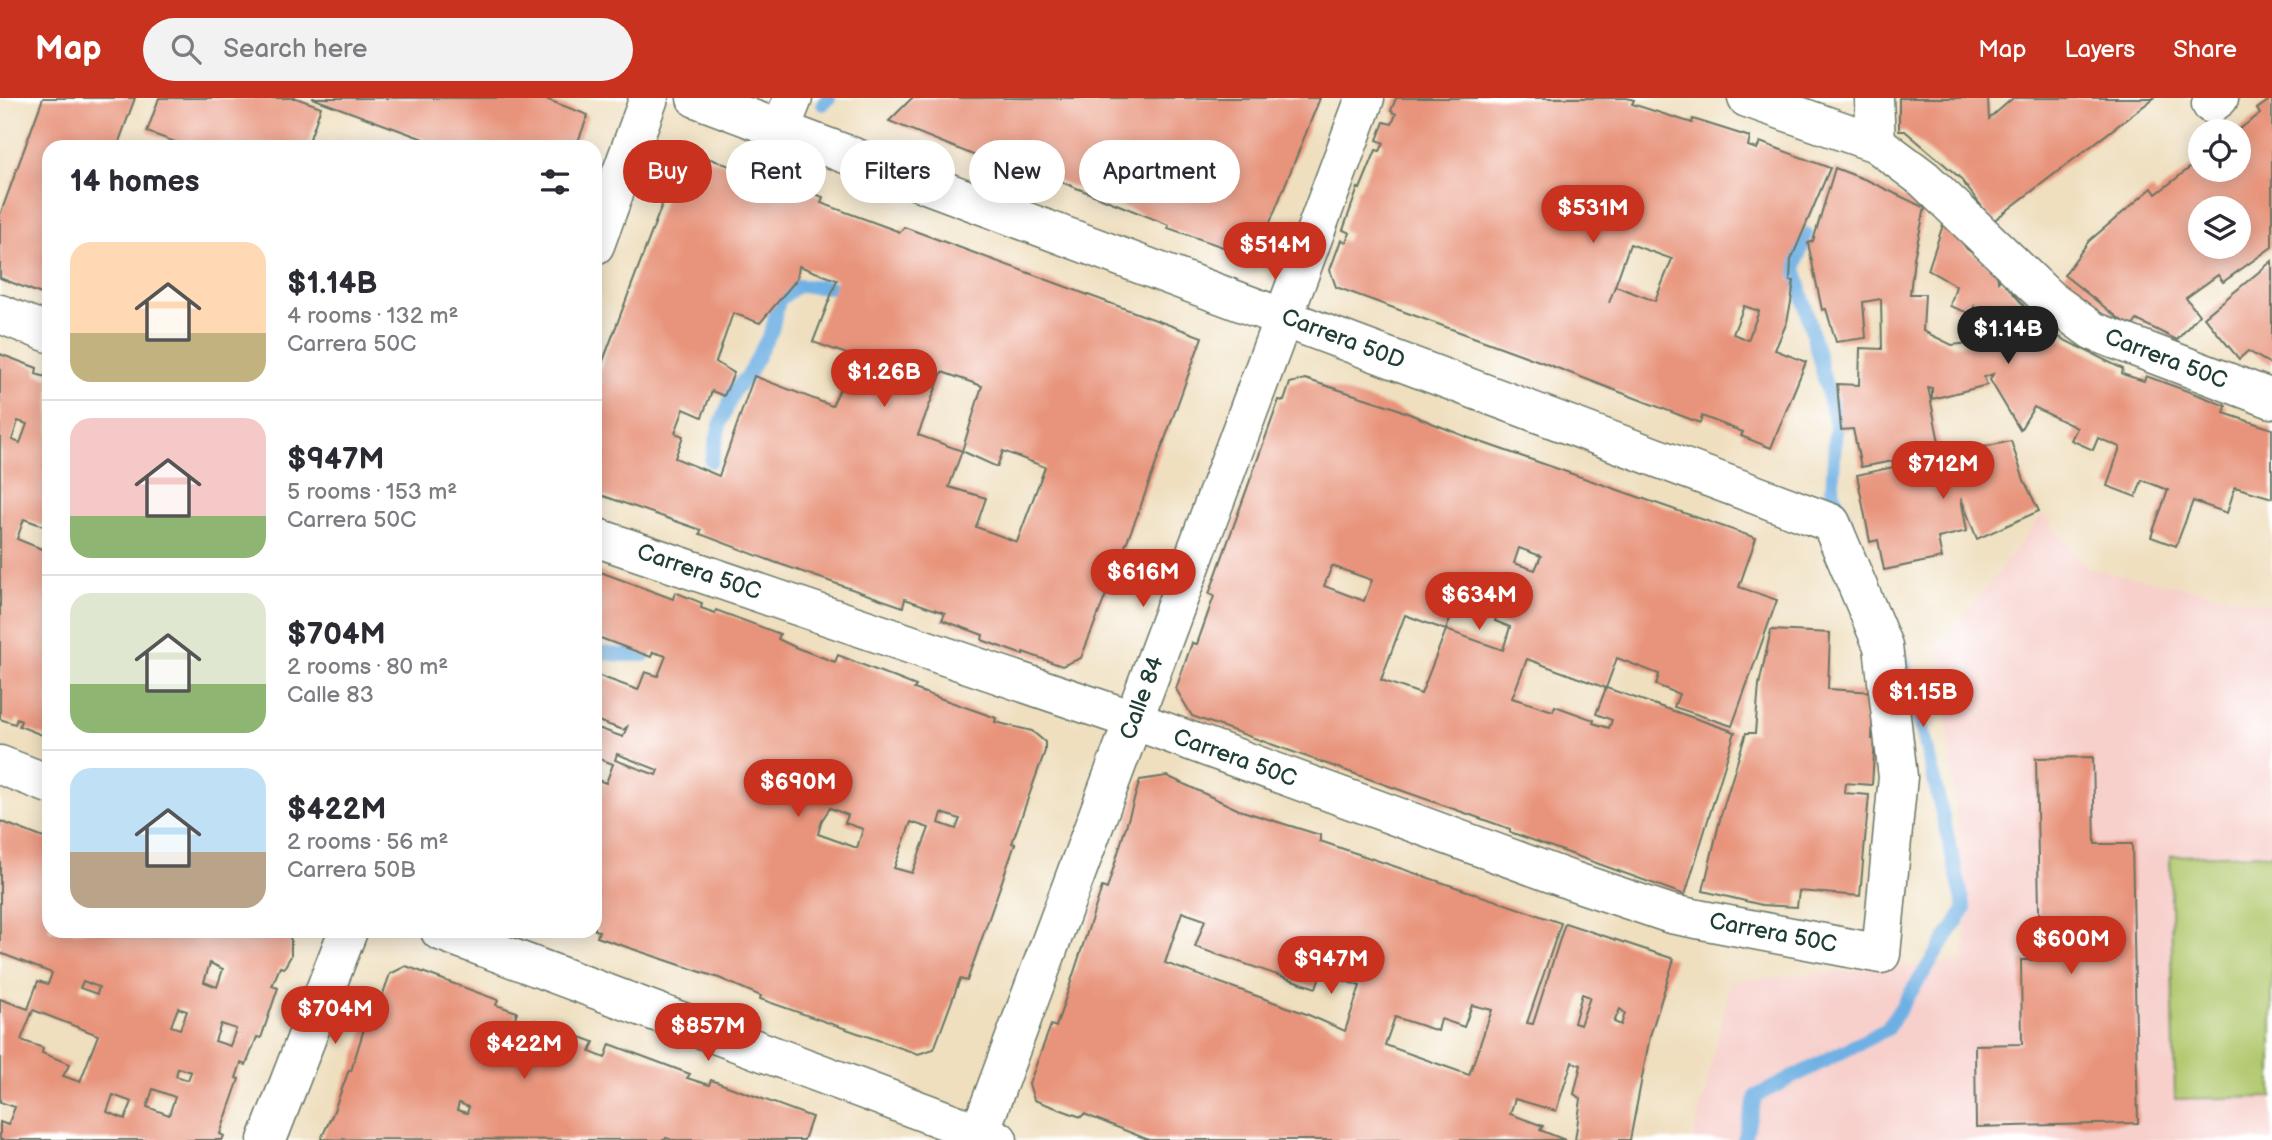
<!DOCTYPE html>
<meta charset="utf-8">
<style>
:root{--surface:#fff;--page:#f2f2f3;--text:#2b2b33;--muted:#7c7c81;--line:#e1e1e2;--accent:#c8321e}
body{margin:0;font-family:"Balsamiq Sans",sans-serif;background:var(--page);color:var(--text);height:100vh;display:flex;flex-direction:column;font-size:26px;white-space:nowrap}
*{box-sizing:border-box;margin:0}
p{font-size:23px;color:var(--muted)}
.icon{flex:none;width:38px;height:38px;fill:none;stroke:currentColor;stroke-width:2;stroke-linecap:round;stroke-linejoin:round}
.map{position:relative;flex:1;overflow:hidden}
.side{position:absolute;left:42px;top:42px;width:560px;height:798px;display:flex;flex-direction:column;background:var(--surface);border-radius:21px;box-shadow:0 4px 18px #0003}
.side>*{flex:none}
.banner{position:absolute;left:623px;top:42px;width:665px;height:63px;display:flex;gap:14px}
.fabs{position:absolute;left:2188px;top:21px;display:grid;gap:14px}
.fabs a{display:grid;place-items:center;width:63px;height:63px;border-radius:50%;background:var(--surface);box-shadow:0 4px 18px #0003;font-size:35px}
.price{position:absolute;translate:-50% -60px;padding:0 16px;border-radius:24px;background:var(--accent);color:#fff;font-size:23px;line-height:46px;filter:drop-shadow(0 2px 4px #0008)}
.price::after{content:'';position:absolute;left:50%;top:42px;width:21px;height:16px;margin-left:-10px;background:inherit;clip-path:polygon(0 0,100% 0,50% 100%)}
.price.current{background:#222;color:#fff}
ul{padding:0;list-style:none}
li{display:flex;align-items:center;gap:21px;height:175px;padding:0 28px}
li+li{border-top:2px solid var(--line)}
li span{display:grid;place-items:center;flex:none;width:196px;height:140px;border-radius:21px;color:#555}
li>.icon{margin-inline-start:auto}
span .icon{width:84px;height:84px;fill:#fffc;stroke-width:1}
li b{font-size:30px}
h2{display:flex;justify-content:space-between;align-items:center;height:84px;padding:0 28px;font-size:30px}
.pill{padding:0 24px;border-radius:32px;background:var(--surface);box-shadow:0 4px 18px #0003;font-size:24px;line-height:63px}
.pill.current{background:var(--accent);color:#fff}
header{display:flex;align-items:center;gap:42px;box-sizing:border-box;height:98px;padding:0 35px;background:var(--accent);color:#fff}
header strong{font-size:33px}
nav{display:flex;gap:38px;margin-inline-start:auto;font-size:24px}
.search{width:490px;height:63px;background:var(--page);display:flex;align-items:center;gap:18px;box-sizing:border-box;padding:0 24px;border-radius:38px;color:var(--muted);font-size:26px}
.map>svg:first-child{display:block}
.built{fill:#f7d0cc}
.green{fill:#b1c86d;stroke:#688250;stroke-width:2}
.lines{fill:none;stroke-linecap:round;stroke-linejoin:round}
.stream{stroke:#6eb0e3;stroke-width:14}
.building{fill:#e8947c;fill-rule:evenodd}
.street-casing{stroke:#687665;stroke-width:41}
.street{stroke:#fff;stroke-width:38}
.labels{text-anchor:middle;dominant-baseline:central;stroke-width:5;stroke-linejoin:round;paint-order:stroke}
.street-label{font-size:23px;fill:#1f3d34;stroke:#fff}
</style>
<header>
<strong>Map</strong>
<div class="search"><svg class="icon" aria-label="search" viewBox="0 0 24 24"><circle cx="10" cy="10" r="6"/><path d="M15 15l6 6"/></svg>Search here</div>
<nav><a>Map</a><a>Layers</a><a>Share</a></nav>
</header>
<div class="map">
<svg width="2272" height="1042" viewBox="0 0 2272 1042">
<rect width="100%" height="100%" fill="#fff"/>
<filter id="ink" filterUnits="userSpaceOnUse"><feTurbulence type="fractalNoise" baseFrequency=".0143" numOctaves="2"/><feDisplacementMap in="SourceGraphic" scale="14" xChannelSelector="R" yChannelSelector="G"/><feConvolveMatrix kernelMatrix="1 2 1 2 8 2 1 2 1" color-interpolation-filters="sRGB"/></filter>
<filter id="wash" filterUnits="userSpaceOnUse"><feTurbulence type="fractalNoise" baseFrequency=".00686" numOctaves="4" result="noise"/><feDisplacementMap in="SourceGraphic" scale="28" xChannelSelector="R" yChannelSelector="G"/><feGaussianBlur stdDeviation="1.57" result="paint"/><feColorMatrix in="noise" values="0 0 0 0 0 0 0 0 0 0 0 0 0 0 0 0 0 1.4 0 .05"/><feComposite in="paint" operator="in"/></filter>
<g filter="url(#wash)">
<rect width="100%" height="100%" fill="#efdfbf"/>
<!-- built -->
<polygon class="built" points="2043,416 2087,470 2272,507 2272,1042 1693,1042 1731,883 1965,863 1965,811 1940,549"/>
<!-- green -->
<polygon class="green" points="2272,756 2272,999 2175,1001 2170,758"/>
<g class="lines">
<!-- stream -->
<g class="stream">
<polyline points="823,6 829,0"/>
<polyline points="1806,136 1795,169 1836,326 1832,393 1846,423"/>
<polyline points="711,363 720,327 734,293 748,277 772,232 779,202 797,188 831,189"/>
<polyline points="595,554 622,557 644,557"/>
<polyline points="1744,1042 1756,998 1887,931 1965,811 1913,594 1900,555"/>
</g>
</g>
<g id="blocks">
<!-- building -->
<g class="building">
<polygon points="43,0 135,0 117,49 49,49 49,199 0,180 0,117"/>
<polygon points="159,0 296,0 321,9 307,49 189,49 147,34"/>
<polygon points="312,0 543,0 588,17 576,49 445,49"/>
<polygon points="912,0 1320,0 1267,132 1254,127 1243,156 1168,130 1169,127 1009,63 995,58 993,65 889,23"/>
<path d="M1396,0H1627L1634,2L1632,6L1692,25L1693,21L1750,39L1748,48L1757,51L1760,44L1830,70L1791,162L1790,183H1794L1791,204L1787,224L1775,252L1806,264L1771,350L1741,338L1743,334L1702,318L1700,325L1539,263L1336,189L1330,172L1341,142L1346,144L1350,135L1343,132L1358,90L1360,91L1376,52L1380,53L1384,45L1377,42L1384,24L1392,26L1396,16L1391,13ZM1630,146L1672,161L1655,203L1615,188L1609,205ZM1744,208L1759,213L1748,242L1733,236Z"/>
<polygon points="1899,0 1988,0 1989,21 2013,0 2154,0 1993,123 1959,79 1905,33 1899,33"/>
<path d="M2272,0V149L2223,184L2218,177L2186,200L2199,217L2177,242L2137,222L2131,230L2064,177L2089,143L2152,90L2156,96L2200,62V72H2238V32L2260,16L2257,11ZM2200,110H2238V149H2200Z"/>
<path d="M683,51L741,72L740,75L778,88L779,83L823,99L821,105L900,134L904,129L1202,239L1137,418L1081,560L1062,568L1023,554V557L982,542L983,537L942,522L945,515L905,501L903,509L774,464L700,436L701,432L595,395V297L602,281L597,279ZM799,168L837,182L813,244L855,259L832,308L754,278L719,378L675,360L683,338L675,335L684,311L702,319L712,293L724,298L734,275L716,264L733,215L760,225L797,181ZM942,274L982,288L962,353L918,337ZM962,353L997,369L1003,353L1045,369L1017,444L976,429L986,400L949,389Z"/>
<polygon points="1835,70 1869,83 1925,110 1914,160 1910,196 1925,196 1923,233 1952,247 1979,244 1974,209 1971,216 1950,208 1956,188 1928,172 1945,121 1967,151 1997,173 1998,184 2001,181 2029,214 2022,221 2123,271 2122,276 2144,283 2146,278 2201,298 2226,308 2224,315 2272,331 2272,400 2235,389 2227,415 2193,403 2176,448 2151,439 2168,392 2142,382 2136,399 2107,388 2120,349 2098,340 2093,352 2071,342 2077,330 2034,309 2020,332 1990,282 1993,276 1984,279 1987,287 1932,301 1932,290 1928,289 1941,354 1861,369 1853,331 1841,332 1837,286 1859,287 1860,250 1882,251 1881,201 1863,204 1866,240 1836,244 1826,211 1822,212 1808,145 1813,143"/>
<polygon points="2272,163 2272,267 2248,253 2239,261 2204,219"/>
<path d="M0,256L37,270L36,276L49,280V355L44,367L49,369V430L24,421L17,441L49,454V632L47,639L19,628L21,623L17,621L15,626L0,621ZM18,323L27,326L20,345L12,342Z"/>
<path d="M1305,281L1390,308L1469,340L1756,440L1739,489L1777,502L1732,628L1674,609L1679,596L1656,587L1659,576L1617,560L1606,590L1735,634L1685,797L1510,734V731L1192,618L1176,591L1192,545L1197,546L1214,498L1209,496L1279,302L1284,303L1290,285ZM1519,450L1541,458L1535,472L1514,465ZM1332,468L1372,482L1364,503L1324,488ZM1466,476L1506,489L1495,523L1510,529L1503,552L1446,532ZM1405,517L1446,532L1421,596L1381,582ZM1527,561L1606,590L1596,616L1612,622L1609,630L1593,625L1594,622L1555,608L1553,613L1512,600Z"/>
<polygon points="2011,343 2024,382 2039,413 1977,441 1961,400 1967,433 1938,440 1942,460 1884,472 1878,442 1870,444 1857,377"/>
<path d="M595,472L673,501L675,494L702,505L701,510L715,515L716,512L780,536L778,541L797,550L835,564L838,557L916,588L914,591L996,620L995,624L1032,633L1045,644V653L1012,745L1015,746L967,883L960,881L934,951L918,956L760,901L761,898L719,880L597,839L599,833L595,832V681L606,685L613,666L595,659V629L623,639L627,629L623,632L595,622V581L597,577L638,592L645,574L658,578L666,558L653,554L651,559L595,538ZM617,656L658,672L656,677L615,662ZM830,710L848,717L845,725L863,731L857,750L818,736L822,722ZM942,715L960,721L956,731L939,725ZM911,724L929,730L912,775L894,770Z"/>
<polygon points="1771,532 1830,535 1828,591 1874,594 1872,641 1875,641 1872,687 1845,685 1844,695 1869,697 1860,798 1799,793 1797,809 1762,807 1703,793 1721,717 1746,635 1755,635 1759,587"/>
<polygon points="2093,659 2095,746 2132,746 2138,1025 1976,1029 1975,947 2022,946 2021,862 2040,862 2036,660"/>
<path d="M1167,678L1239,712L1320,737V743L1561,825L1527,925L1533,926L1565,825L1674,861L1650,938L1630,1042H1575L1581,1001L1574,996L1581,967L1572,964L1556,1013L1515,1001L1510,1016L1543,1028L1540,1032L1565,1042H1149L1084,1016L1081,1019L1034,1002L1029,986L1051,927L1056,929L1102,789L1107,791L1140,682ZM1182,814L1205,822L1195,849L1316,890L1321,875L1360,888L1345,933L1304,915L1165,865ZM1582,896L1590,899L1580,927L1574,925ZM1472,907L1492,912L1469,977L1385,947L1395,919L1438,933L1441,921L1464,929ZM1620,911L1625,915L1621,927L1614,924Z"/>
<path d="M0,723L49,742V833H287L291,842V858L284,870L280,869L272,888L278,890L261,940L257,939L246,967L241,965L236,980L239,981L220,1036L224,1038L222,1042H0V1024L8,1027L15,1009L0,1004V901L28,911L38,883L48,886L52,875L0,855ZM210,865L223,871L217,889L204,884ZM83,883L99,889L97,896L80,890ZM178,910L187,913L180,931L171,928ZM33,912L98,937L80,984L63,978L70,966L42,955L43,950L21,942ZM221,926L236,931L230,948L215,943ZM178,970L191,974L188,982L176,978ZM153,991L175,999L169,1017L147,1009ZM113,997L132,1004L125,1021L107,1014Z"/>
<path d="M406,868L498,902L496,907L517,914L513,926L531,933L535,922L594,944L590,954L605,960L610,946L690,976L687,980L709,987L711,982L812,1019L804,1042H672L666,1040L665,1042L321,1041L333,1015L349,972L351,973L367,921L373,924L390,876ZM459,1005L469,1009L467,1015L457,1012Z"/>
</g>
</g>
</g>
<g filter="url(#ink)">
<use href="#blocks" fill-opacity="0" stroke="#687665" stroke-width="2"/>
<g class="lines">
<defs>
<g id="street">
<polyline points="1747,0 1876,45 1924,81 2049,201 2093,233 2272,301"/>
<polyline points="1874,0 1876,45"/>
<polyline points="2211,6 2219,0"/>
<polyline points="780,33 793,0"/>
<polyline points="595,147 649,0"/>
<polyline points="0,216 49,235"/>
<polyline points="595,439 1133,622 1570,782 1671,816 1881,856 1898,679 1883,548 1831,425 696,0"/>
<polyline points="0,667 49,686"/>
<polyline points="440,833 998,1042"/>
<polyline points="267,1042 348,833"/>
<polyline points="977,1042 1365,0"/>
</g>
</defs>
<!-- street casing -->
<use href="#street" class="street-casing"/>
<!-- street -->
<use href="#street" class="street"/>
</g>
</g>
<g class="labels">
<!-- street labels -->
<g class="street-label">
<text transform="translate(1343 241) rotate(21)">Carrera 50D</text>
<text transform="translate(2166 261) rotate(21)">Carrera 50C</text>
<text transform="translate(699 474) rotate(19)">Carrera 50C</text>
<text transform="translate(1142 600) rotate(-70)">Calle 84</text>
<text transform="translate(1235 660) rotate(20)">Carrera 50C</text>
<text transform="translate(1773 835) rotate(11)">Carrera 50C</text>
</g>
</g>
</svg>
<div class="fabs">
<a><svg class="icon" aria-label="locate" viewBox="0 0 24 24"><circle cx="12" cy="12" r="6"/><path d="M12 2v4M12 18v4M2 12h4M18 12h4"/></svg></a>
<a><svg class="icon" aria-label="layers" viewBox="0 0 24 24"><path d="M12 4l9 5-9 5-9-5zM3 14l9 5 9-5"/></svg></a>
</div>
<b class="price" style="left:1593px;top:147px">$531M</b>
<b class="price" style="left:1275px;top:184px">$514M</b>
<b class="price current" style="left:2008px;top:268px">$1.14B</b>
<b class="price" style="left:884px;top:311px">$1.26B</b>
<b class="price" style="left:1943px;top:403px">$712M</b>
<b class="price" style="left:1143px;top:511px">$616M</b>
<b class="price" style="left:1479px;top:534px">$634M</b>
<b class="price" style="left:1923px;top:631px">$1.15B</b>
<b class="price" style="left:798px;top:721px">$690M</b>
<b class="price" style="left:2071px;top:878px">$600M</b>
<b class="price" style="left:1331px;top:898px">$947M</b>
<b class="price" style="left:335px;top:948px">$704M</b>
<b class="price" style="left:708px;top:965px">$857M</b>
<b class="price" style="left:524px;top:983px">$422M</b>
<div class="banner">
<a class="pill current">Buy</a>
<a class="pill">Rent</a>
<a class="pill">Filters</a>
<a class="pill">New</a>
<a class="pill">Apartment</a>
</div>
<section class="side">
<h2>14 homes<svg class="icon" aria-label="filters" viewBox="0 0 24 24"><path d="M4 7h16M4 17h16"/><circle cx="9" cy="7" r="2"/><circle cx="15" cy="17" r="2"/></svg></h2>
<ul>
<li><span style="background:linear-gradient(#ffd9b3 65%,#c2b280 0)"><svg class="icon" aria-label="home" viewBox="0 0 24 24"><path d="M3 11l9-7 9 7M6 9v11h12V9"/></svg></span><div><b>$1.14B</b><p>4 rooms · 132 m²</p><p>Carrera 50C</p></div></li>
<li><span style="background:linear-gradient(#f6c9c9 70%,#8fb573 0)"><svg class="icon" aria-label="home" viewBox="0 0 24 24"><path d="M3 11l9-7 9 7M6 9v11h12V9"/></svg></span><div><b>$947M</b><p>5 rooms · 153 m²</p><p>Carrera 50C</p></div></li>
<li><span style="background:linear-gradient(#dfe7d0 65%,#8fb573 0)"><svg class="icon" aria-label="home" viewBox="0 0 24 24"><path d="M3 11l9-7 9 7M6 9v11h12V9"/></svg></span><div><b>$704M</b><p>2 rooms · 80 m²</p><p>Calle 83</p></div></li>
<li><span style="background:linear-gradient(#bfe0f5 60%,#b9a48a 0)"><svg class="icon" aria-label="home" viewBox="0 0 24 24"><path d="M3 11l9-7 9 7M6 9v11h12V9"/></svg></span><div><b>$422M</b><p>2 rooms · 56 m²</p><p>Carrera 50B</p></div></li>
</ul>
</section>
</div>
